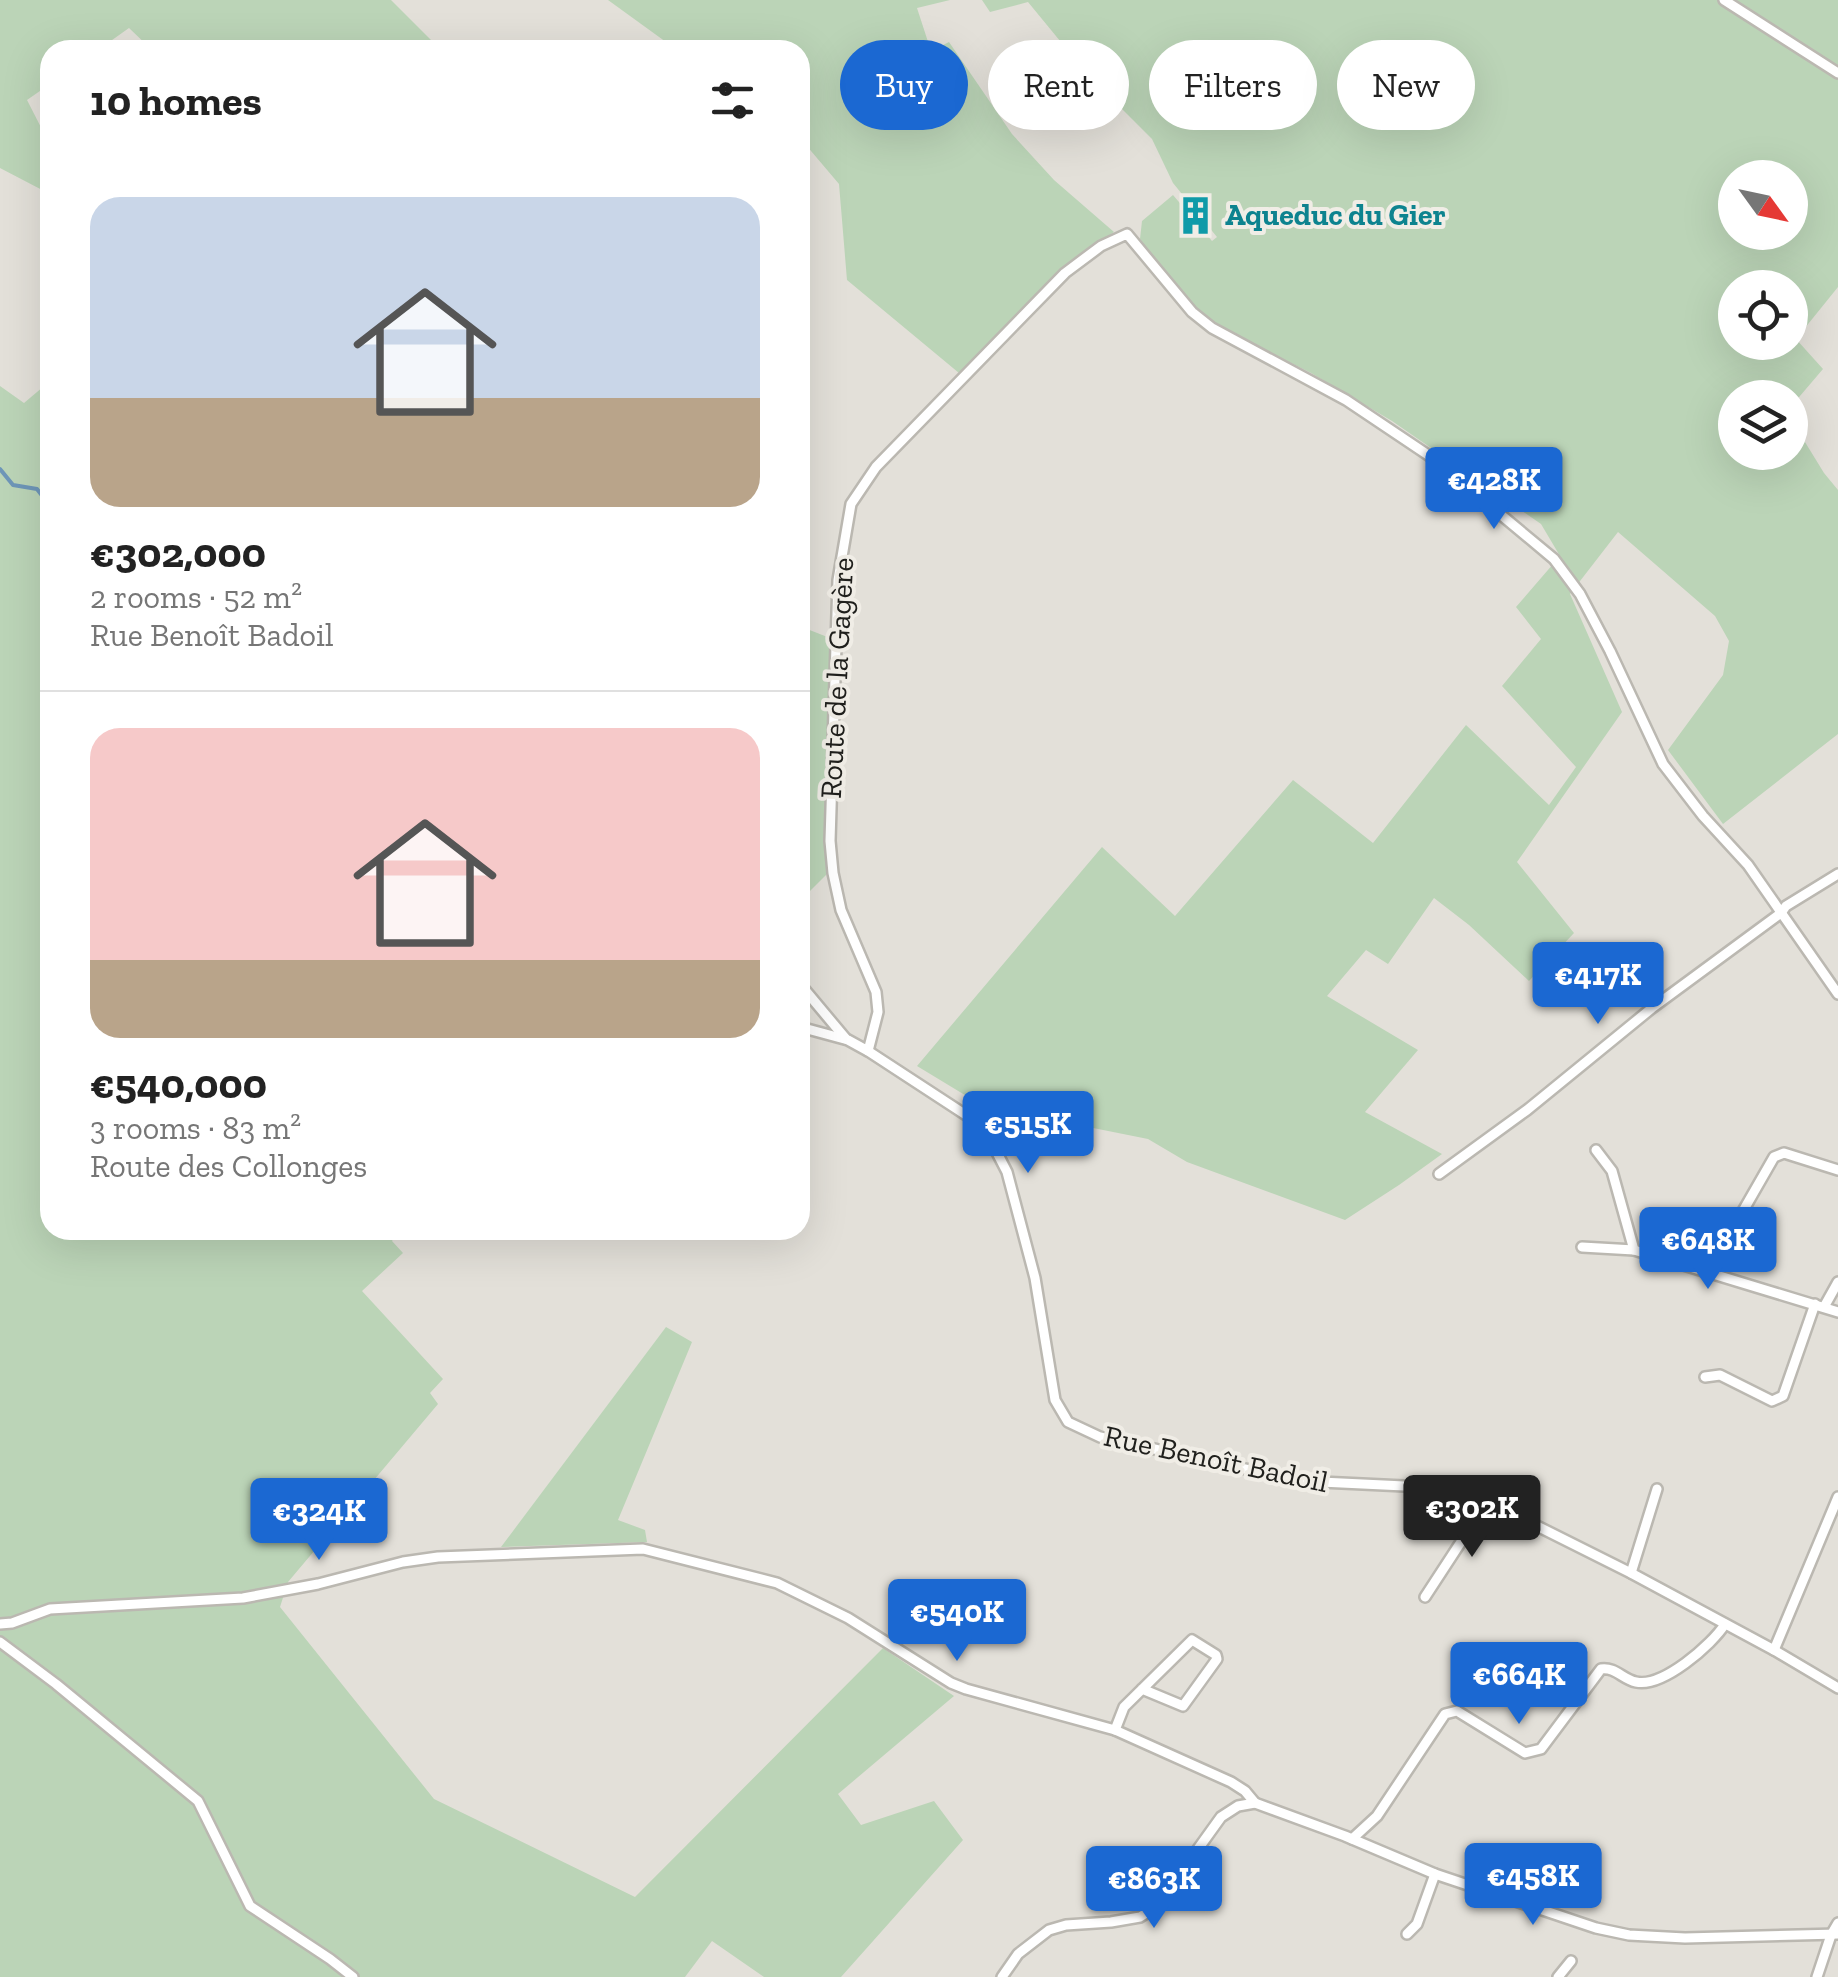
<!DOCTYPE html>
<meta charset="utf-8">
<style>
:root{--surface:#fff;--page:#f6f6f6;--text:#222;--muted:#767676;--line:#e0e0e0;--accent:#1b68d2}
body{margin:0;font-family:"Zilla Slab",serif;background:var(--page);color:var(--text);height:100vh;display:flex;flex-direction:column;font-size:38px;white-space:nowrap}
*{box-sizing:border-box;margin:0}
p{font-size:32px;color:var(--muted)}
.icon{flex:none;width:55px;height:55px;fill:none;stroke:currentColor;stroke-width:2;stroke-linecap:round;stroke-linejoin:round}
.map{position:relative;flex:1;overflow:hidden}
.panel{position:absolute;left:40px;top:40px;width:770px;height:1200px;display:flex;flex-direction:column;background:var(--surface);border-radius:30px;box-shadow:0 10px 40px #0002}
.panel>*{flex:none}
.guide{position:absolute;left:840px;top:40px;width:848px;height:90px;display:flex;gap:20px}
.needle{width:65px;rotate:123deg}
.buttons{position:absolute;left:1718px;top:160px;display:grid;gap:20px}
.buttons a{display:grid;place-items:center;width:90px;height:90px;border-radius:50%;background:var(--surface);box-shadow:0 10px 40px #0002;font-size:50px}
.price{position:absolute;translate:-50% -85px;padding:0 22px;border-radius:10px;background:var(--accent);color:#fff;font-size:32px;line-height:65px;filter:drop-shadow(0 2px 5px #0008)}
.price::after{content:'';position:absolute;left:50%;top:60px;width:30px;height:22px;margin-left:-15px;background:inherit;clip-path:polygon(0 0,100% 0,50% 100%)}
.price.on{background:#222;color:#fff}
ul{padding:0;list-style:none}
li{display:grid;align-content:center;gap:20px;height:530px;padding:0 50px}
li+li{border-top:2px solid var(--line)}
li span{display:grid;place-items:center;height:310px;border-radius:30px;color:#555}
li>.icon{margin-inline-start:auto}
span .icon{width:180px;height:180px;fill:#fffc;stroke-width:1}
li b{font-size:42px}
h2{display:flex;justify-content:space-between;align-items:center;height:120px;padding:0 50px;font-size:42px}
.pill{padding:0 35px;border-radius:45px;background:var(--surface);box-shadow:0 10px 40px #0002;font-size:35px;line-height:90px}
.pill.on{background:var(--accent);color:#fff}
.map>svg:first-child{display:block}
.green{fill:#bbd4b7;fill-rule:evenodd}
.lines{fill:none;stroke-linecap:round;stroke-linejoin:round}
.stream{stroke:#6e96b8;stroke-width:4}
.street-casing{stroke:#bbb8b1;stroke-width:14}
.street{stroke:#fff;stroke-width:9}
.labels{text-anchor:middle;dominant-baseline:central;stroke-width:8;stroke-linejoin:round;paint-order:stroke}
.culture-label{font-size:30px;font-weight:bold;fill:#0d838f;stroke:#f0ede6;text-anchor:start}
.street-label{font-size:30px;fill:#20201d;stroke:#f0ede6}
</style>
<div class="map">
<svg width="1838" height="1977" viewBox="0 0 1838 1977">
<rect width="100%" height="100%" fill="#e3e0d9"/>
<!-- green -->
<g class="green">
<polygon points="0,0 391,0 441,50 152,50 129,28 98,50 50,50 50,84 27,100 50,145 50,188 46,192 0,168"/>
<polygon points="608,0 950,0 917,8 931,51 949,42 1012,134 1054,180 1114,232 1064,268 959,373 847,280 839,184 800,138 800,50 677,50"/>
<path d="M982,0H1838V287L1796,339L1823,369L1794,403L1797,429L1824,473L1838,490V734L1723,824L1668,750L1723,675L1729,641L1715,616L1618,532L1570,594L1622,712L1517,862L1574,933L1529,981L1469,925L1434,898L1388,964L1366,950L1327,996L1418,1050L1365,1112L1442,1154L1399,1185L1345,1220L1187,1162L1148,1139L983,1106L917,1066L1102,847L1175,916L1293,780L1373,843L1466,725L1549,805L1576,767L1502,686L1541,639L1516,607L1560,556L1541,524L1392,421L1311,373L1213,324L1181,296L1140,239L1142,221L1173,195L1212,241L1217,237L1173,183L1152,139L1088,75L1028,2L990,12ZM1735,178H1790V232H1735ZM1735,288H1790V342H1735ZM1735,398H1790V452H1735Z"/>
<polygon points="50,381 50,1230 399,1230 392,1241 403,1253 362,1291 443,1379 430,1393 438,1404 288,1582 280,1607 434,1799 635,1897 883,1648 954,1696 838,1794 861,1825 934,1801 963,1840 841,1977 764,1977 712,1941 685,1977 0,1977 0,386 24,403"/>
<polygon points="807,629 830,638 826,875 800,901 800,639"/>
<polygon points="666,1327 692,1342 618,1520 645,1530 647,1542 501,1547"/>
</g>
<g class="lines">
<!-- stream -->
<polyline class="stream" points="0,469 13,485 37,489 50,506"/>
<defs>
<g id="street">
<polyline points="1724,0 1838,73"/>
<polyline points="800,984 846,1039"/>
<polyline points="800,1027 848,1040 868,1051 969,1117 991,1141 1007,1172 1035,1278 1055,1400 1068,1422 1100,1437 1300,1481 1446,1488 1499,1507 1631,1573 1774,1650 1838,1688"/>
<polyline points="868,1051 878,1012 876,992 841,910 833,873 830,841 838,580 851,504 876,467 1065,273 1101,246 1127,234 1192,312 1212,328 1346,400 1434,459 1554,559 1580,594 1610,651 1663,764 1703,816 1748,865 1838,994"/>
<polyline points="1596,1150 1612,1171 1634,1250"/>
<polyline points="1439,1174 1527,1110 1652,1008 1781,913 1786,906 1838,874"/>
<polyline points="1582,1247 1634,1250 1838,1312"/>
<polyline points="1708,1272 1774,1157 1784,1153 1838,1170"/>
<polyline points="1824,1307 1838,1282"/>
<polyline points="1705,1377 1720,1375 1772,1401 1783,1396 1815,1304"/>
<polyline points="1631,1573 1657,1489"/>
<polyline points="1425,1597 1487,1502"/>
<polyline points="0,1624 12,1623 50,1609 243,1598 318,1584 403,1562 438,1557 643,1549 777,1583 848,1618 951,1683 966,1689 1115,1730 1231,1782 1245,1791 1255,1803"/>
<polyline points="0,1642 56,1684 198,1801 250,1906 330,1959 353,1977"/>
<polyline points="1774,1650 1838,1497"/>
<polyline points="1115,1730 1124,1707 1192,1640 1216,1655 1217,1659 1183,1706 1142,1689"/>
<path d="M1352,1839L1377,1816L1445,1714L1457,1711L1525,1753L1541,1749L1601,1669C1616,1667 1622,1679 1636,1682C1662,1688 1712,1645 1725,1624"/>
<polyline points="1407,1934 1417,1924 1435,1874"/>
<polyline points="1002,1977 1018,1954 1049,1930 1066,1925 1111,1922 1140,1917 1157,1906 1221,1817 1238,1806 1255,1803 1345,1836 1435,1874 1596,1928 1629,1935 1685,1938 1838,1934"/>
<polyline points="1558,1977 1571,1961"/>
<polyline points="1817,1977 1831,1935 1838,1923"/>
</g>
</defs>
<!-- street casing -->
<use href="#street" class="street-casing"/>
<!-- street -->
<use href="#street" class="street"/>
</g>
<!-- icons -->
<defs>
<symbol id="building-bare" viewBox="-9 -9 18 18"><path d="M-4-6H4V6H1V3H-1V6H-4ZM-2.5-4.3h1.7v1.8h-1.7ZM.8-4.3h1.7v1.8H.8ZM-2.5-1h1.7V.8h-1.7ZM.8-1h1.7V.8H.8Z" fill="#0f9aa8" stroke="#f0ede6" stroke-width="2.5" paint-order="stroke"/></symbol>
</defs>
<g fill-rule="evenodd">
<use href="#building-bare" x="1168" y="188" width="55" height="55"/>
</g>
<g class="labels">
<!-- culture labels -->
<g class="culture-label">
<text x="1225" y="215">Aqueduc du Gier</text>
</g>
<!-- street labels -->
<g class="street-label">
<text transform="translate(837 678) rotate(-87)">Route de la Gagère</text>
<text transform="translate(1216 1459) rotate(12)">Rue Benoît Badoil</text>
</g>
</g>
</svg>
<div class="buttons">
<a><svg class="needle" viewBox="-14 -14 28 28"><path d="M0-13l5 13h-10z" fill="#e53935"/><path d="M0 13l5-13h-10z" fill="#767676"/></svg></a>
<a><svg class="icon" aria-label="locate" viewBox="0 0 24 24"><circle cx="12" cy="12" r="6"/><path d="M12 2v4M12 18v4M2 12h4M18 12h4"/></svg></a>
<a><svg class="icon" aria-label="layers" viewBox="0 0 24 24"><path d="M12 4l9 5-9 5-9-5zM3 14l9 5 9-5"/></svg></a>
</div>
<b class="price" style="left:1494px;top:532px">€428K</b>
<b class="price" style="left:1598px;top:1027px">€417K</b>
<b class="price" style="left:1028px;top:1176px">€515K</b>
<b class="price" style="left:1708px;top:1292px">€648K</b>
<b class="price on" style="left:1472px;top:1560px">€302K</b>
<b class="price" style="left:319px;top:1563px">€324K</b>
<b class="price" style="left:957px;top:1664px">€540K</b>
<b class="price" style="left:1519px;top:1727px">€664K</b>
<b class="price" style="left:1533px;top:1928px">€458K</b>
<b class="price" style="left:1154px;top:1931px">€863K</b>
<div class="guide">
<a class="pill on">Buy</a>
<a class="pill">Rent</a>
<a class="pill">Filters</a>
<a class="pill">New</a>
</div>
<section class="panel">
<h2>10 homes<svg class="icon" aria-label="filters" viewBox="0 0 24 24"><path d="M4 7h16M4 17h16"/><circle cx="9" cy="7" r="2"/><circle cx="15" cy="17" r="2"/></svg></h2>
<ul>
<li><span style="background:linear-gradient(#c9d6e8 65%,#b9a48a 0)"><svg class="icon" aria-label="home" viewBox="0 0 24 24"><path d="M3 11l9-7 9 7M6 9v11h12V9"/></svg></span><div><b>€302,000</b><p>2 rooms · 52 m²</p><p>Rue Benoît Badoil</p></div></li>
<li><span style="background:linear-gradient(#f6c9c9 75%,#b9a48a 0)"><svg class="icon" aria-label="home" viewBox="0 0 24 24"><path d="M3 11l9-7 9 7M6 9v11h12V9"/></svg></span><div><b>€540,000</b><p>3 rooms · 83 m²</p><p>Route des Collonges</p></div></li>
</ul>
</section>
</div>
